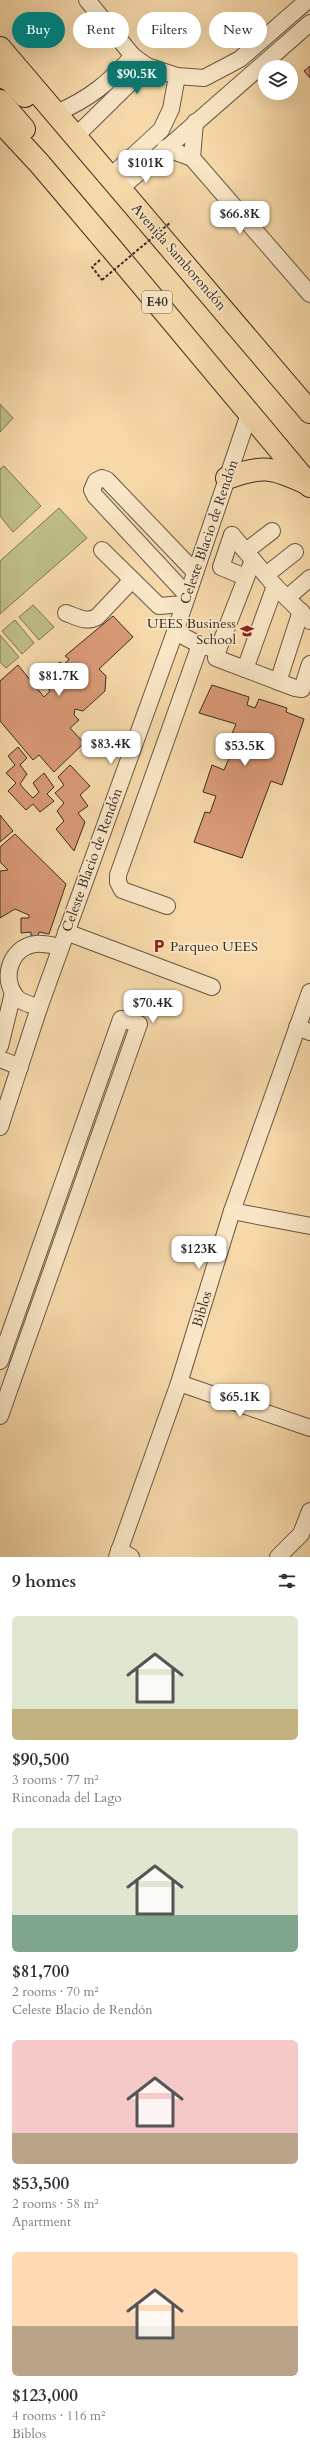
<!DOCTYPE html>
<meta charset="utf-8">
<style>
:root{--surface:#fff;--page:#f7f7f7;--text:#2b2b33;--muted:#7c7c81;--accent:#0f766e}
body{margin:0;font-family:Cardo,serif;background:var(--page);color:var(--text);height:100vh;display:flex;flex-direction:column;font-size:15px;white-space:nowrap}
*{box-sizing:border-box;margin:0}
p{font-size:13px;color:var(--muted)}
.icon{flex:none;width:22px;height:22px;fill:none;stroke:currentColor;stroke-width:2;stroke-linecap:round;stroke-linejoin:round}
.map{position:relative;height:1557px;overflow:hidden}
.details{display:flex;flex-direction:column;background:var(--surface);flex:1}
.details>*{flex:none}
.hud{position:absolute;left:12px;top:12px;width:286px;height:36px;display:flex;gap:8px}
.tools{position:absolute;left:258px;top:60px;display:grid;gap:8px}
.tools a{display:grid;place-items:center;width:40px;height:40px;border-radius:50%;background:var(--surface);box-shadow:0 4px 16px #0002;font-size:20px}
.price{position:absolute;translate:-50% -34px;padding:0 9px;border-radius:8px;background:#fff;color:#222;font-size:13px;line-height:26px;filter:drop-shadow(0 1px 2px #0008)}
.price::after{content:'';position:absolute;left:50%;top:24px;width:12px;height:9px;margin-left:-6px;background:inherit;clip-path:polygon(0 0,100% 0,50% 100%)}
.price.selected{background:var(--accent);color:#fff}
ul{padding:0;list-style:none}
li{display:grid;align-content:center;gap:8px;height:212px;padding:0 12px}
li span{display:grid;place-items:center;height:124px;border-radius:6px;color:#555}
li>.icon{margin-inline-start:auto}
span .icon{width:72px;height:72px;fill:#fffc;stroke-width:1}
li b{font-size:17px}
h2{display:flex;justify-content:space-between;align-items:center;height:48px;padding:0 12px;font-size:17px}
.tag{padding:0 14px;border-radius:18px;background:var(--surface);box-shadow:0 4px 16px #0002;font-size:14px;line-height:36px}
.tag.selected{background:var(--accent);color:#fff}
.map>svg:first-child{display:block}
.green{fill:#bfbe86;stroke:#7b7555}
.building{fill:#da9a77;stroke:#372c24}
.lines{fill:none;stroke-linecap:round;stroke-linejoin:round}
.minor-casing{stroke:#675745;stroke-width:18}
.highway-casing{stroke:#372c24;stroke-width:24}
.path{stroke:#372c24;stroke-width:2;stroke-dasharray:3 2;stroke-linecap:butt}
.minor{stroke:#f9e6c7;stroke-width:16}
.highway{stroke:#f6d8a9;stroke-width:22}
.path-bridge{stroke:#372c24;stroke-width:2;stroke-dasharray:3 2;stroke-linecap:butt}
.labels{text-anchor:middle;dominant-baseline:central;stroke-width:3.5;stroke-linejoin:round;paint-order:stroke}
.shield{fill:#f9e6c7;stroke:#716455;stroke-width:1}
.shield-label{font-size:13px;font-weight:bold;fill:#372c24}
.street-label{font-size:14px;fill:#372c24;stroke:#f9e6c7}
.poi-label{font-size:14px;fill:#372c24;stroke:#f9e6c7;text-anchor:end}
</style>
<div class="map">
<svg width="310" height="1557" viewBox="0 0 310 1557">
<rect width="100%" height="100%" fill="#f6d8a9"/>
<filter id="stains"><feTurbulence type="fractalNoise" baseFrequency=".005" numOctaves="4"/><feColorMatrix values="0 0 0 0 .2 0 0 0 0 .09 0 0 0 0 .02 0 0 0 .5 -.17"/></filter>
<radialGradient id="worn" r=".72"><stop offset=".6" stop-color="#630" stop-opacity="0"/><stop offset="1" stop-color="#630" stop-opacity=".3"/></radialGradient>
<!-- green -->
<g class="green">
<polygon points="0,404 13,418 0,432"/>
<polygon points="4,466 41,506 13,532 0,516 0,469"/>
<polygon points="59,508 87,538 0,614 0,561"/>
<polygon points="33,605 54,627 39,640 19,617"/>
<polygon points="15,620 34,643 22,654 2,631"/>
<polygon points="0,635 19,657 6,668 0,662"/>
</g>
<!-- building -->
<g class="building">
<polygon points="310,66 310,78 304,71"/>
<polygon points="113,616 133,637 99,669 106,676 105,691 83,711 75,709 74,715 79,720 70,728 84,743 54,772 39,755 33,760 0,721 0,681 18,665 44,697 50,691 40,680 60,662 64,665 69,659 65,656"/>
<polygon points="212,685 249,697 247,705 255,708 259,699 287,708 286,712 304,719 282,785 271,781 242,858 194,842 205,812 210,813 216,796 203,792 212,765 224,770 230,756 224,753 236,724 199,713"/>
<polygon points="18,747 27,758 20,765 27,774 20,784 25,790 33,798 39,792 33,783 44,773 54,787 47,794 54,801 40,812 33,804 26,810 8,791 16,783 6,773 15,765 8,756"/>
<polygon points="70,765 90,786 80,795 88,806 78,813 85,822 74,851 56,829 64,821 57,811 64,803 55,793 64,785 58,777"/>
<polygon points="0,815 13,831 0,842"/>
<polygon points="15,834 66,884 49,934 39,932 38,936 31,936 31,932 21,933 21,918 29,918 29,915 15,909 0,918 0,871 8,870 0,862 0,847"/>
</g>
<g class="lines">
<defs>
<g id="minor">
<polyline points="87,0 133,56 147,66 177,76 204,78 240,59 308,0"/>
<path d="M56,113C90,99 109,82 133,56"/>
<polyline points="76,136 147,66"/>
<polyline points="165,148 192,158 310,294"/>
<polyline points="192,158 195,122"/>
<polyline points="110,177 161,130 171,109 177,76"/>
<polyline points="120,189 310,23"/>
<polyline points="232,535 275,586 310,621"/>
<polyline points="232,535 221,567 245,577"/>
<polyline points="102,550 159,606 183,604"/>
<polyline points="246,551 272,531"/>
<polyline points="266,575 295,552"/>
<polyline points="187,595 95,496 92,490 96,481 102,478 107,480 195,572"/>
<polyline points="287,598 310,578"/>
<path d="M66,613C77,617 86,623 97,617L132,580"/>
<polyline points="175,632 200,645 218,650 253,560"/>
<polyline points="218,650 216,658 295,688 302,689 310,664"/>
<polyline points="245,669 275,586"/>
<polyline points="278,682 301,611"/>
<polyline points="167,906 122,890 118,882 118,875 200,645"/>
<polyline points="66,932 212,987"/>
<path d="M39,1008C33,1005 22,1003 17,998C0,979 10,947 36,944C44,943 54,946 61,947"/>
<polyline points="297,1027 310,1032"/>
<polyline points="0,1046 13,993"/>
<polyline points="0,1059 20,1067"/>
<polyline points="0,1127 39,1008 175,632 250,411"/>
<polyline points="232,1211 310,1226"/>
<polyline points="0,1361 121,1019 139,1024 0,1416"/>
<polyline points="179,1383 310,1428"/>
<polyline points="119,1550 131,1557"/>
<polyline points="117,1557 179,1383 232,1211 310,992"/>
<polyline points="278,1557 301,1534 310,1511"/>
</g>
<g id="highway">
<polyline points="0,48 310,412"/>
<polyline points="0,76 10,80 25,96"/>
<polyline points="0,101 24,129"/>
<polyline points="0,121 39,163 112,249 310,486"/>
<path d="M227,478C262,465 272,467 306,483"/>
</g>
</defs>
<!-- minor casing -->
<use href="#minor" class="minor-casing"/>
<!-- highway casing -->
<use href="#highway" class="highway-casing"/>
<!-- path -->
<polyline class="path" points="100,260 92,267 102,280"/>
<!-- minor -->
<use href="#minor" class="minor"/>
<!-- highway -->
<use href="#highway" class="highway"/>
<!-- path-bridge -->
<polyline class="path-bridge" points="102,280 171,222"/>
</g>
<!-- icons -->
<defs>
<symbol id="university-bare" viewBox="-9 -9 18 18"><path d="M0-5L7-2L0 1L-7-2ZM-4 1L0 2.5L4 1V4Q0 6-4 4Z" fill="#8f2418" stroke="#f9e6c7" stroke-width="2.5" paint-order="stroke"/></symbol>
<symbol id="parking-bare" viewBox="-9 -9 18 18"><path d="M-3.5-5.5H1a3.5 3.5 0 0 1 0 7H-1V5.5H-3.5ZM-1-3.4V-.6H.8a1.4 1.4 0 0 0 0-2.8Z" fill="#8f2418" stroke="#f9e6c7" stroke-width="2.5" paint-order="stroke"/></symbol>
</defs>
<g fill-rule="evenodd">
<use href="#university-bare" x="237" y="621" width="20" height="20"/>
<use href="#parking-bare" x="149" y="936" width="20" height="20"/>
</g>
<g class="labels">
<!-- shield labels -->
<rect class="shield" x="142" y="291" width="30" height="22" rx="3"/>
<g class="shield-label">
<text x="157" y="302">E40</text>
</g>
<!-- street labels -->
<g class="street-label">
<text transform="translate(179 257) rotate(49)">Avenida Samborondón</text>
<text transform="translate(209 532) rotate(-71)">Celeste Blacio de Rendón</text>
<text transform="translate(92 860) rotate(-70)">Celeste Blacio de Rendón</text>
<text transform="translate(202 1309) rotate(-73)">Biblos</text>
</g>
<!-- poi labels -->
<g class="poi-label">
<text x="236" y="623">UEES Business<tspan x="236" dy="16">School</tspan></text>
<text x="170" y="946" text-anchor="start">Parqueo UEES</text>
</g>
</g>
<rect width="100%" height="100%" filter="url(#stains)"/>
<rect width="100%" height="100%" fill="url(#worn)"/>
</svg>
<div class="tools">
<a><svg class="icon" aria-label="layers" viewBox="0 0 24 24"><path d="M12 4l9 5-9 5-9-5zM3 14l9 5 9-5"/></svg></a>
</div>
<b class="price selected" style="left:137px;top:95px">$90.5K</b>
<b class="price" style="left:146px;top:184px">$101K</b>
<b class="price" style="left:240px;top:235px">$66.8K</b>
<b class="price" style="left:59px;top:697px">$81.7K</b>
<b class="price" style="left:111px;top:765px">$83.4K</b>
<b class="price" style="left:245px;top:767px">$53.5K</b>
<b class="price" style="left:153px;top:1024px">$70.4K</b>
<b class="price" style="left:199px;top:1270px">$123K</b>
<b class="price" style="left:240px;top:1418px">$65.1K</b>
<div class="hud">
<a class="tag selected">Buy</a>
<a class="tag">Rent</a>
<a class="tag">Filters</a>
<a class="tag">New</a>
</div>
</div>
<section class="details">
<h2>9 homes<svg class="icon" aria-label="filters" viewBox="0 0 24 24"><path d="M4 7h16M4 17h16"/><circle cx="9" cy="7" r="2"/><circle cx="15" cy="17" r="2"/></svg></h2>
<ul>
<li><span style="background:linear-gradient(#dfe7d0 75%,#c2b280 0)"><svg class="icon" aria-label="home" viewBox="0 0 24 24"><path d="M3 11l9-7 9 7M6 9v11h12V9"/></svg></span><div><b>$90,500</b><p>3 rooms · 77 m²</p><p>Rinconada del Lago</p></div></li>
<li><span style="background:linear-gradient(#dfe7d0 70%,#7fa58c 0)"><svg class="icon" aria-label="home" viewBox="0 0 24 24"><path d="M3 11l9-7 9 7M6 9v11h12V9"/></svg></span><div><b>$81,700</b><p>2 rooms · 70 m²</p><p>Celeste Blacio de Rendón</p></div></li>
<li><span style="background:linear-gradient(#f6c9c9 75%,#b9a48a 0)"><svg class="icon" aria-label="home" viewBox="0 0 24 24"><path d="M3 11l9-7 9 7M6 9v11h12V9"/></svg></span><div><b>$53,500</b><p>2 rooms · 58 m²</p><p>Apartment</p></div></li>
<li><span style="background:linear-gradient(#ffd9b3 60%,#b9a48a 0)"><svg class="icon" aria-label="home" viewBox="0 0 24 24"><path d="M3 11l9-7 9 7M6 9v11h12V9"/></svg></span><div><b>$123,000</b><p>4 rooms · 116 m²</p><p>Biblos</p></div></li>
</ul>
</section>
